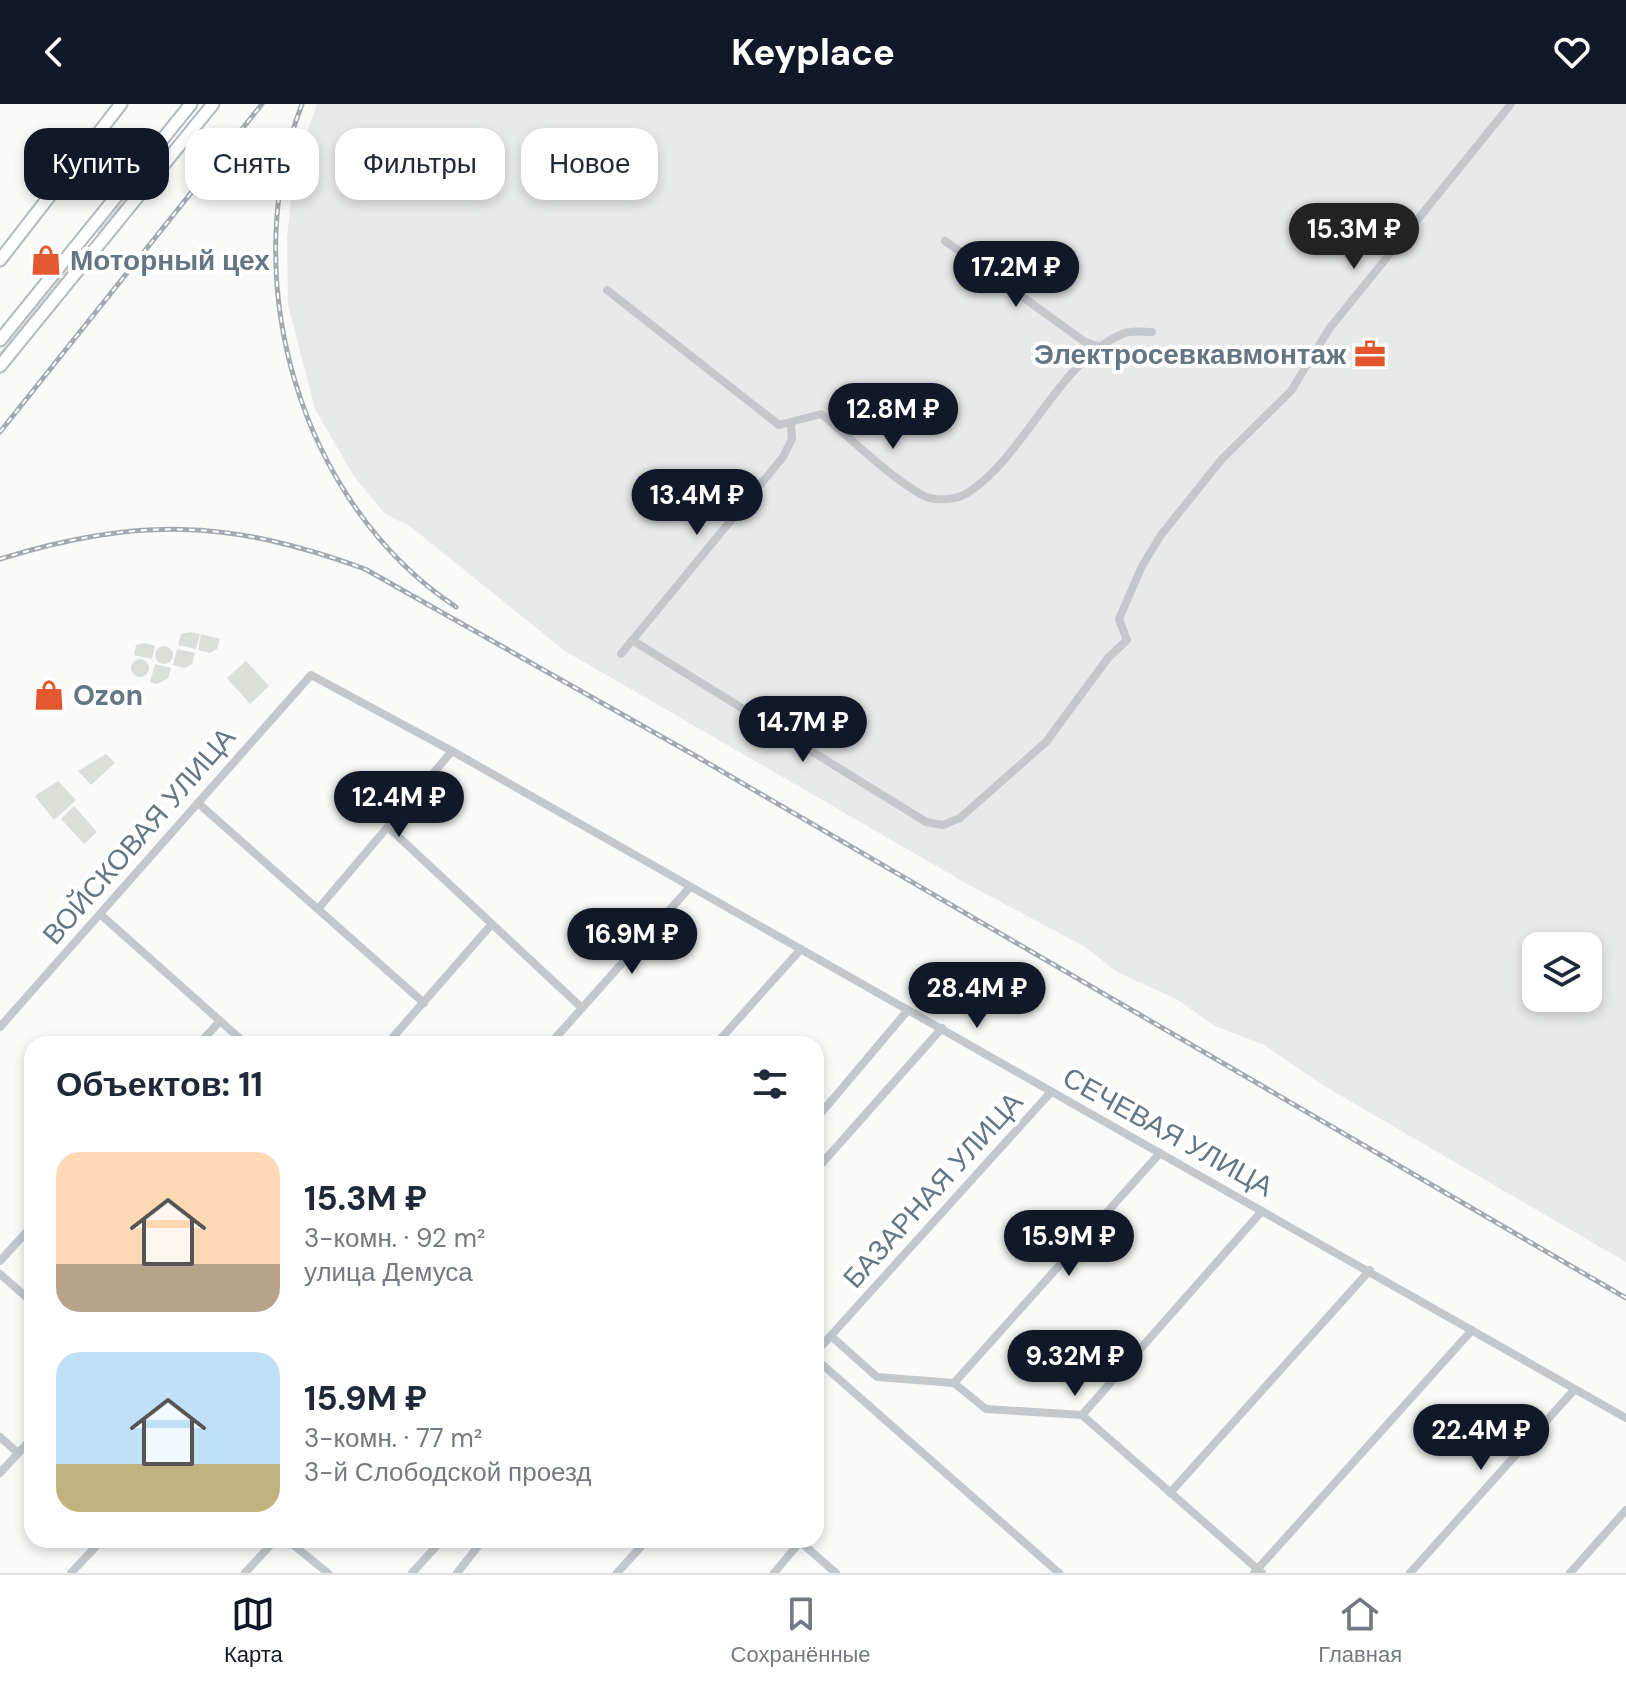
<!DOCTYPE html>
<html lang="ru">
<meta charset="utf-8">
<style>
:root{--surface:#fff;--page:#f2f2f3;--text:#1f2937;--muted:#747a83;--line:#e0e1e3;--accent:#111827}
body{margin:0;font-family:"DM Sans",sans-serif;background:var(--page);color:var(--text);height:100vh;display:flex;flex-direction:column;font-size:30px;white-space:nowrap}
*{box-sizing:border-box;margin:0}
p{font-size:26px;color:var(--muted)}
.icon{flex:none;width:44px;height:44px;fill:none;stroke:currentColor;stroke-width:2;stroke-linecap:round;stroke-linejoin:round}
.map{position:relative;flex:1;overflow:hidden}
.side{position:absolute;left:24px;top:932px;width:800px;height:512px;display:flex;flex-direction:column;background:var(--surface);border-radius:24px;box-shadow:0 4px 12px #0003}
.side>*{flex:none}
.hud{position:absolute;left:24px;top:24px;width:800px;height:72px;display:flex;gap:16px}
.fabs{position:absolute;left:1522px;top:828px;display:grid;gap:16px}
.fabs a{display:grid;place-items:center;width:80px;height:80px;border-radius:16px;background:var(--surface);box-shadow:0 4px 12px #0003;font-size:40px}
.price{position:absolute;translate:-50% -68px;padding:0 18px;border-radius:28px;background:var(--accent);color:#fff;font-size:26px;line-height:52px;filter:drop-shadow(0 2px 4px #0008)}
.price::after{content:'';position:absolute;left:50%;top:48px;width:24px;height:18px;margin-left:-12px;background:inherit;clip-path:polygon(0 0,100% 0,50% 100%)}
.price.current{background:#222;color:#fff}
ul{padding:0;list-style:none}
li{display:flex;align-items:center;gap:24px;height:200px;padding:0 32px}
li span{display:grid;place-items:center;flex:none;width:224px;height:160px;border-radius:24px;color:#555}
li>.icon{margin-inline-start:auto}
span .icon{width:96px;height:96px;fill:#fffc;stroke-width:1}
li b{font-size:34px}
h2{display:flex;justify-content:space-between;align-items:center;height:96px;padding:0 32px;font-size:34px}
.chip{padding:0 28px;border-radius:24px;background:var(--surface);box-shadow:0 4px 12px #0003;font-size:28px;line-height:72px}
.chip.current{background:var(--accent);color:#fff}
header{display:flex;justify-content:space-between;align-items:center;height:104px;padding:0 32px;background:var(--accent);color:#fff;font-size:36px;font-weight:800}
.dock{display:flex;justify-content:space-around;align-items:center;height:112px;border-top:2px solid var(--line);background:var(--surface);font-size:22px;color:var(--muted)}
.dock a{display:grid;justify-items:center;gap:4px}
.dock .current{color:var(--accent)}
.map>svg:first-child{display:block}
.built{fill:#e8e9e9;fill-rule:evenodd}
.green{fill:#dadfd7}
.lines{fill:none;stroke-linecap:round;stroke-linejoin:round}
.secondary-casing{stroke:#b3babf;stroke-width:15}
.street{stroke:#c3c8cc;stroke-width:8}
.secondary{stroke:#fff;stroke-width:11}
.rail-casing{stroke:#a2aab0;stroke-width:5}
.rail{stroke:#fff;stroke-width:2;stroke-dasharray:6;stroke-linecap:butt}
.labels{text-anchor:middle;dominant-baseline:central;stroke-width:8;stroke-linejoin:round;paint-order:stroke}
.poi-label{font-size:28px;font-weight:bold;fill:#657683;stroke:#fff;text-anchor:start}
.street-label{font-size:28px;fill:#657683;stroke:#fff}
</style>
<header><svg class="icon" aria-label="back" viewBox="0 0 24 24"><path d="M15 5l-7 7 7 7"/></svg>Keyplace<svg class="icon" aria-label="heart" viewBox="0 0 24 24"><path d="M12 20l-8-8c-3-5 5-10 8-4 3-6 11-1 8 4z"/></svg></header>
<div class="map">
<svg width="1626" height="1469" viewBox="0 0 1626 1469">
<rect width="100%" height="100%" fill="#fafaf8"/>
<!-- built -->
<path class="built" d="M317,0H1626V1158L1321,980L1264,941L1215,922L1178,896L1117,868L1085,843L969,781L565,547L411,423L385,410L353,371L315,305L288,201L287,134L295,61ZM1536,842H1588V894H1536Z"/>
<!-- green -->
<g class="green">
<polygon points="167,43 171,43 102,133 97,128"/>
<polygon points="80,149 85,151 0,258 0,248"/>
<polygon points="191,528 200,530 196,545 178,541 181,530"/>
<polygon points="201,530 220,535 217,545 210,549 198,546"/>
<polygon points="145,539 155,542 152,555 134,551 136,541"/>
<circle cx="164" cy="551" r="9"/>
<polygon points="177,545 195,549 192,560 185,564 173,561"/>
<circle cx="140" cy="564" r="9"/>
<polygon points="246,557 269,582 250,600 227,574"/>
<polygon points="155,560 171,564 168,574 157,580 150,578"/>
<polygon points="106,650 115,659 91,681 78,667"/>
<polygon points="58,677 76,696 54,716 35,692"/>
<polygon points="74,702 97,728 84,740 61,715"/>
</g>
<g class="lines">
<defs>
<g id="secondary">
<polyline points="0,156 121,0"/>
<polyline points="0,236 191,0"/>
<polyline points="0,262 213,0"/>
</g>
</defs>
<!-- secondary casing -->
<use href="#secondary" class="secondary-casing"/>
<!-- street -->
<g class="street">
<polyline points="945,137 1085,238 1101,243"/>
<path d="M607,186L779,321L821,310C852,335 888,372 922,391C934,398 958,396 969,388C1026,350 1059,257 1122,230C1131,226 1143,228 1152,228"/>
<polyline points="632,536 926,718 943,721 960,714 1046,638 1108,554 1127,536 1119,515 1142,462 1161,431 1222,355 1291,287 1329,225 1511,0"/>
<polyline points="621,550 783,353 792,335 791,321"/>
<polyline points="198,699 424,899"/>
<polyline points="388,723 582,904"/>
<polyline points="318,805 452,647"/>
<polyline points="100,810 246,940"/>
<polyline points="0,923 311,571 452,647 1626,1314"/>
<polyline points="199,940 220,917"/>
<polyline points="387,940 491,821"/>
<polyline points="550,940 690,783"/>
<polyline points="716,940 801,845"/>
<polyline points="816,1015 908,906"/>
<polyline points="816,1066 942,924"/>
<polyline points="0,1157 32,1122"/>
<polyline points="0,1170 32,1198"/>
<polyline points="831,1232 877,1273 954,1279 986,1305 1082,1311 1262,1469"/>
<polyline points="816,1248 1051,988"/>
<polyline points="816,1255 1059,1469"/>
<polyline points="954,1279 1160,1049"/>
<polyline points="1082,1311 1262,1107"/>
<polyline points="0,1333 18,1349"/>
<polyline points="0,1369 32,1334"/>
<polyline points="1170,1389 1370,1166"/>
<polyline points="287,1436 328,1469"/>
<polyline points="798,1436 836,1469"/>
<polyline points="71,1469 102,1436"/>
<polyline points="245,1469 275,1436"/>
<polyline points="412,1469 442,1436"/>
<polyline points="457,1469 483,1436"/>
<polyline points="617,1469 647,1436"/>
<polyline points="774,1469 800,1438"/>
<polyline points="1254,1469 1472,1226"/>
<polyline points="1410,1469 1574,1286"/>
<polyline points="1570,1469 1626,1406"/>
</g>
<!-- secondary -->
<use href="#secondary" class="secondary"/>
<defs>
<g id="rail">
<path d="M302,0C235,173 299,399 456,503"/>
<polyline points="0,328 262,0"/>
<path d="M0,455C138,413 229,415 365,465L694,651L1626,1194"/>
</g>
</defs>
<!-- rail casing -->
<use href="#rail" class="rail-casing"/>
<!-- rail -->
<use href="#rail" class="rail"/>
</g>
<!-- icons -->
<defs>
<symbol id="shop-bare" viewBox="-9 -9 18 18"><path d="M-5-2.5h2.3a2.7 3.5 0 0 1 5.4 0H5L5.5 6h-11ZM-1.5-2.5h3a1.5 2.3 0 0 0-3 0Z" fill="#e4572e" stroke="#fff" stroke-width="2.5" paint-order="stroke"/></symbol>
<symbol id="office-bare" viewBox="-9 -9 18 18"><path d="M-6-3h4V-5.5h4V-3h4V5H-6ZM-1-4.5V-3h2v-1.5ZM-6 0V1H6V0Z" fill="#e4572e" stroke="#fff" stroke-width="2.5" paint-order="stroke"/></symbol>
</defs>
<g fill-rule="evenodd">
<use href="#shop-bare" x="24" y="134" width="44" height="44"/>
<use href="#office-bare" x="1348" y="228" width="44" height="44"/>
<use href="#shop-bare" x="27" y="569" width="44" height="44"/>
</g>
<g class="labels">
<!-- poi labels -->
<g class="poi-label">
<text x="70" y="156">Моторный цех</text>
<text x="1346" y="250" text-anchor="end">Электросевкавмонтаж</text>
<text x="73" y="591">Ozon</text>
</g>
<!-- street labels -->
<g class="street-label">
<text transform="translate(139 732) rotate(-49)">ВОЙСКОВАЯ УЛИЦА</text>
<text transform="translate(1168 1028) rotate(29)">СЕЧЕВАЯ УЛИЦА</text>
<text transform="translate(933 1086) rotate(-48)">БАЗАРНАЯ УЛИЦА</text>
</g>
</g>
</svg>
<div class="fabs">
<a><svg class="icon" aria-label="layers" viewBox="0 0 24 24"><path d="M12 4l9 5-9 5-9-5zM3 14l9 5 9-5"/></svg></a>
</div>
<b class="price current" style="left:1354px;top:167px">15.3M ₽</b>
<b class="price" style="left:1016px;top:205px">17.2M ₽</b>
<b class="price" style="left:893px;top:347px">12.8M ₽</b>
<b class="price" style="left:697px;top:433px">13.4M ₽</b>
<b class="price" style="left:803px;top:660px">14.7M ₽</b>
<b class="price" style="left:399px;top:735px">12.4M ₽</b>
<b class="price" style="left:632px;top:872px">16.9M ₽</b>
<b class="price" style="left:977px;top:926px">28.4M ₽</b>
<b class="price" style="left:1069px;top:1174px">15.9M ₽</b>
<b class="price" style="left:1075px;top:1294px">9.32M ₽</b>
<b class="price" style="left:1481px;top:1368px">22.4M ₽</b>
<div class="hud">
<a class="chip current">Купить</a>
<a class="chip">Снять</a>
<a class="chip">Фильтры</a>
<a class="chip">Новое</a>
</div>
<section class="side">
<h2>Объектов: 11<svg class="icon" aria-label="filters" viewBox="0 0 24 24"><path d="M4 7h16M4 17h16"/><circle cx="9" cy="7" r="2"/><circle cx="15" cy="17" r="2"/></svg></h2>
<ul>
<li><span style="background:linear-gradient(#ffd9b3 70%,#b9a48a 0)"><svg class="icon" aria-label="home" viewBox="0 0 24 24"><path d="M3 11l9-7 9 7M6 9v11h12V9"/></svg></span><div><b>15.3M ₽</b><p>3-комн. · 92 m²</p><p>улица Демуса</p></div></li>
<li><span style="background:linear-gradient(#bfe0f5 70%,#c2b280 0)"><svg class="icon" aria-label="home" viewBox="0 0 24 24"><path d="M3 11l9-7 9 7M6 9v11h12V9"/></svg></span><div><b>15.9M ₽</b><p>3-комн. · 77 m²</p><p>3-й Слободской проезд</p></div></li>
</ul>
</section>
</div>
<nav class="dock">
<a class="current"><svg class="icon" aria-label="map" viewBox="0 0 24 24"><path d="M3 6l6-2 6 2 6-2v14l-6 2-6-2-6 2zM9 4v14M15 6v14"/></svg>Карта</a>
<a><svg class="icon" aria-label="saved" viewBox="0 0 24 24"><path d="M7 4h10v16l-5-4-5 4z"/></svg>Сохранённые</a>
<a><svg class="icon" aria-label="home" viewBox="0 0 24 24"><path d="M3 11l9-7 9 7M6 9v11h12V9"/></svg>Главная</a>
</nav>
